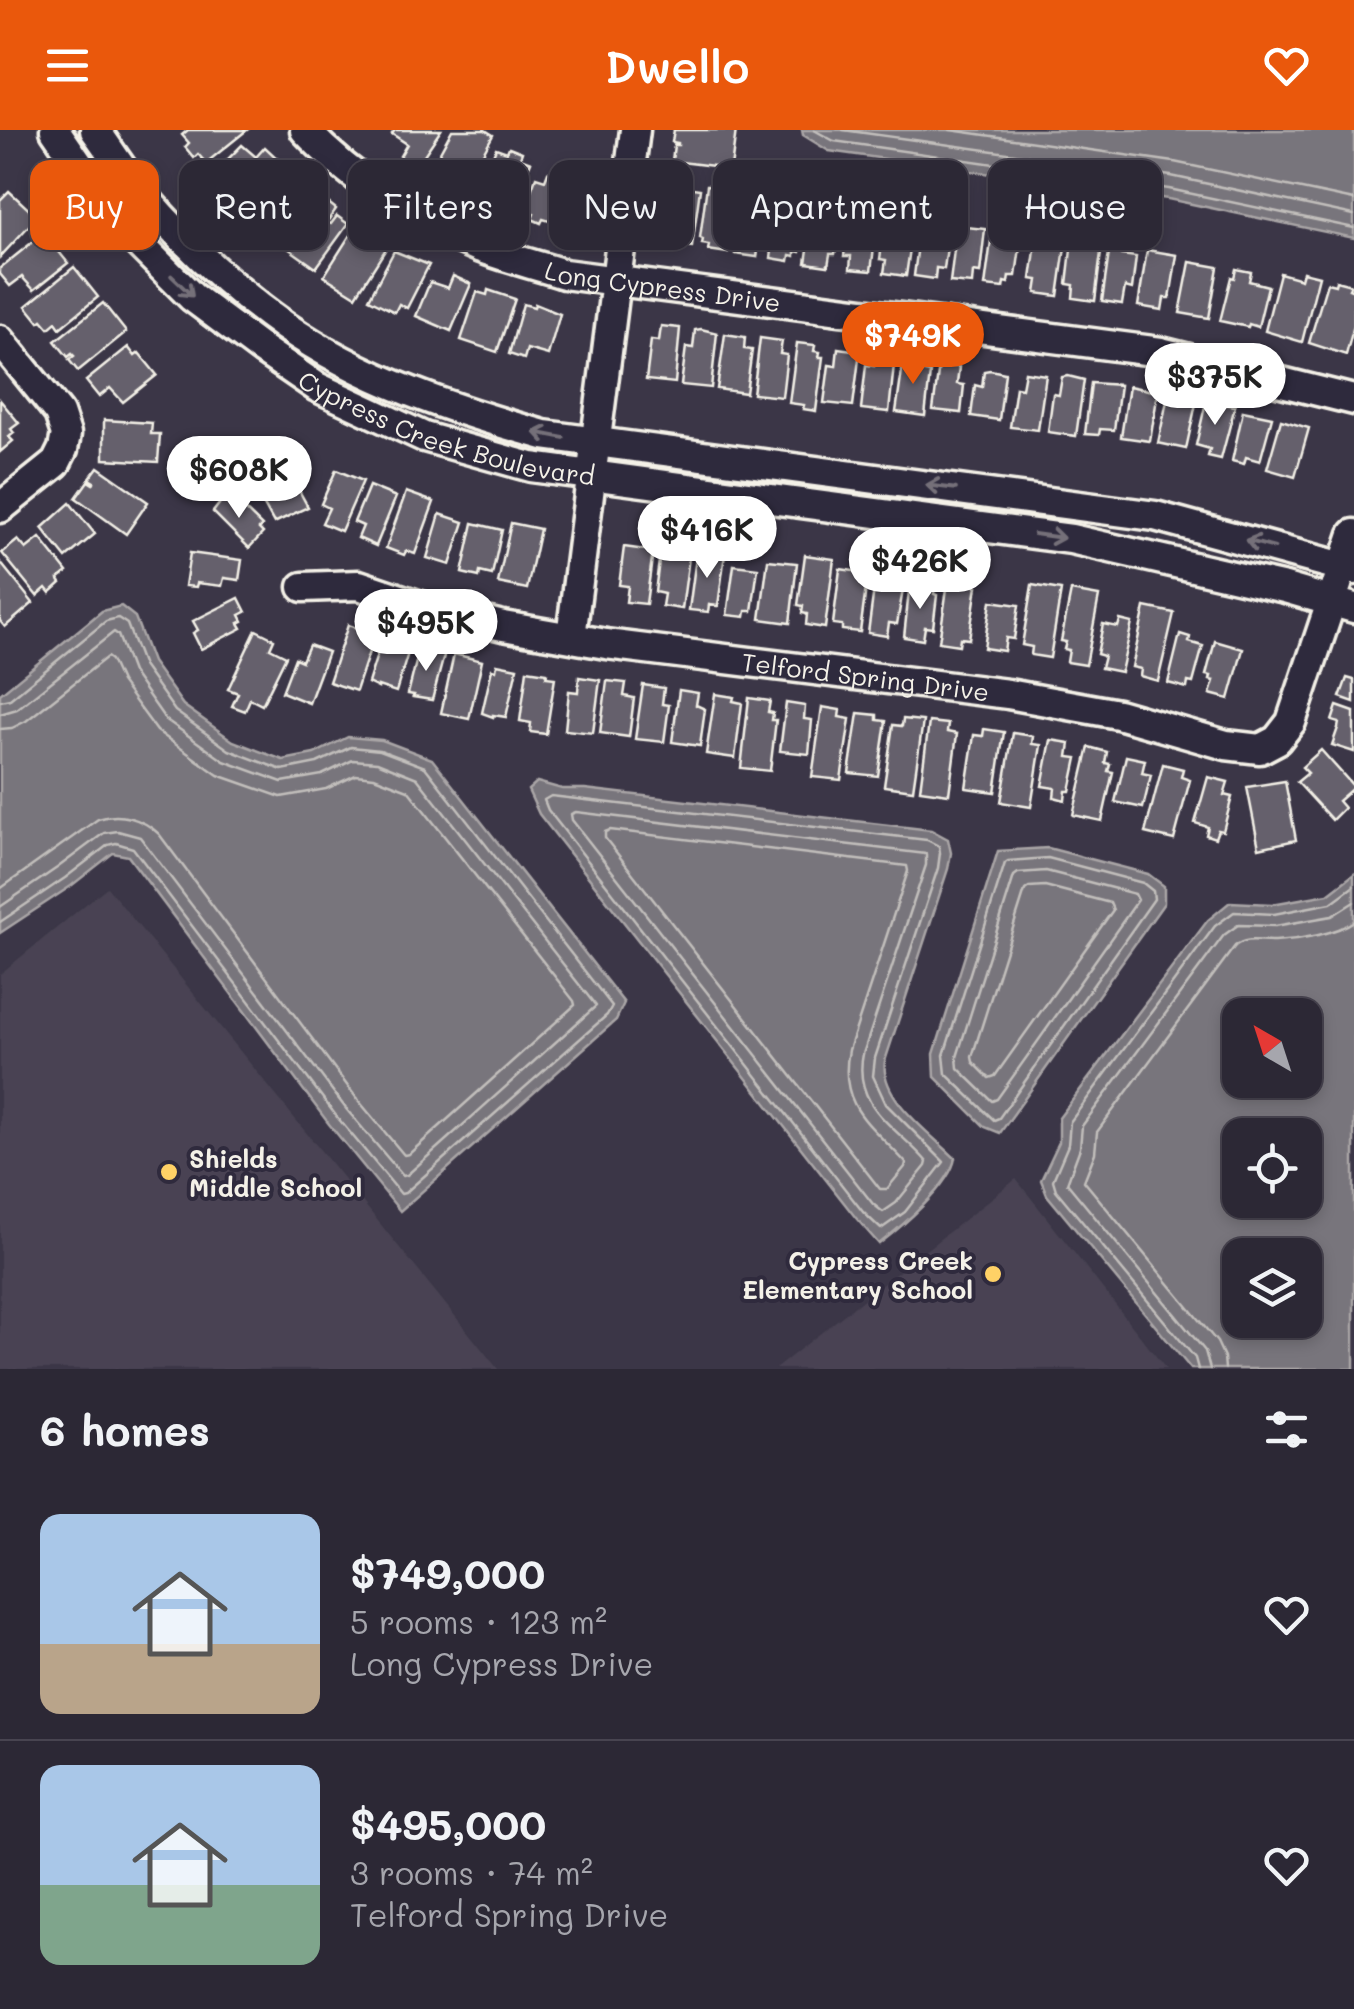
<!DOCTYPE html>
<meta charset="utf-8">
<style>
:root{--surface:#2c2835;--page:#34303d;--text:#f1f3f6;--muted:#a6a6ad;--line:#484450;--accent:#ea580c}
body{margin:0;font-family:Mali,sans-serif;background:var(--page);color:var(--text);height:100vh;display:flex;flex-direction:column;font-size:38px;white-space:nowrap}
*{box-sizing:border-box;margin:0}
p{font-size:32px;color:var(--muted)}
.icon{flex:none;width:55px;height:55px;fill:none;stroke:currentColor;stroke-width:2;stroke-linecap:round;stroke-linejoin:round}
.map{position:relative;height:1239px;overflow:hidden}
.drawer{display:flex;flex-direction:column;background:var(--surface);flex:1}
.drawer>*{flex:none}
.hud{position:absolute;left:30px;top:30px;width:1295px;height:90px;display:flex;gap:20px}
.needle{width:65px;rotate:321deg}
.fabs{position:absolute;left:1222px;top:868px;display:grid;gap:20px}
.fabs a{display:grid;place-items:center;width:100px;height:100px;border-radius:20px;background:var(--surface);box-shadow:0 5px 15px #0003,0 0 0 2px var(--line);font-size:50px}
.price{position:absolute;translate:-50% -85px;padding:0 22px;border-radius:35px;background:#fff;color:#222;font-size:32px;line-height:65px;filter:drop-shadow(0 2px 5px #0008)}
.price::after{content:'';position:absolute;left:50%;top:60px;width:30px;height:22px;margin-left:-15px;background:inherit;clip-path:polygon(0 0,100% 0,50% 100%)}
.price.selected{background:var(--accent);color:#fff}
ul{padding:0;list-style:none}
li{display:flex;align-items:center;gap:30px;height:250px;padding:0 40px}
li+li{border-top:2px solid var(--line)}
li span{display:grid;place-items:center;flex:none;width:280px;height:200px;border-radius:20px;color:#555}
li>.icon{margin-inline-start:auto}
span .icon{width:120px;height:120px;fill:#fffc;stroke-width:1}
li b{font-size:42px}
h2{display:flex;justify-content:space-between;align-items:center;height:120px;padding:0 40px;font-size:42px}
.chip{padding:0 35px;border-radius:20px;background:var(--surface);box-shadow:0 5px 15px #0003,0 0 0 2px var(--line);font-size:35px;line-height:90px}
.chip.selected{background:var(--accent);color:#fff}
header{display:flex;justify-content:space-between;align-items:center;height:130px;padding:0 40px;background:var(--accent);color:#fff;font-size:45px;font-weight:600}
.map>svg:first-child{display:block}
.built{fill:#484352}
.water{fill:#78747b;stroke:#aaa6a7;stroke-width:2.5;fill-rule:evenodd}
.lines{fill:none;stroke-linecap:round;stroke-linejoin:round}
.shore{stroke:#c2bfbc;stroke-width:2.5}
.building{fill:#65616c;stroke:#f4f1e8;stroke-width:2.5}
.minor-casing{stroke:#f4f1e8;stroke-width:35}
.minor{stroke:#2f2a3d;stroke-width:28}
.oneway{stroke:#747079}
.poi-dot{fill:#ffd166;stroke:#2f2a3d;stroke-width:4}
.labels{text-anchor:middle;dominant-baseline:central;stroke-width:8;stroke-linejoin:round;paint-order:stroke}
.street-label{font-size:25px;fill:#f4f1e8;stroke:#2f2a3d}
.poi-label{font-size:25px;font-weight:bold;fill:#f4f1e8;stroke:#2f2a3d;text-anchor:start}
</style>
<header><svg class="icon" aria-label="menu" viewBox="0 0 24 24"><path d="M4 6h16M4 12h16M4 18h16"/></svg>Dwello<svg class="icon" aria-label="heart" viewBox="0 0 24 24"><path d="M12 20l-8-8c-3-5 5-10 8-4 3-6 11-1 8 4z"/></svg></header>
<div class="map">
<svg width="1354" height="1239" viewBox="0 0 1354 1239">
<rect width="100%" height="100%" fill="#3b3647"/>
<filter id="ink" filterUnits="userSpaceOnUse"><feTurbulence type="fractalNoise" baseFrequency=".01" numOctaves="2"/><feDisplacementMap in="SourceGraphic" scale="20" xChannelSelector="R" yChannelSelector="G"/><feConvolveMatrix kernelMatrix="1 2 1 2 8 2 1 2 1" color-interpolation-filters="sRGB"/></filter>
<g filter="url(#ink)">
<!-- built -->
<g class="built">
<polygon points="107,757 498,1239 0,1239 0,844"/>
<polygon points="1016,1049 1166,1239 775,1239"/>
</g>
<!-- water -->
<g class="water">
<polygon points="802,0 1354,0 1354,108 1168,69 829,21 803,5"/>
<polygon points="121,476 135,487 152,532 183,575 233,611 283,630 314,624 348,607 382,610 432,629 624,873 616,890 400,1081 329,994 128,726 113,723 71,756 0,803 0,564 102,481"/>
<path d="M537,652L562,659H585L931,700L948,709L951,723L948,739L885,931C879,968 931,1004 955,1028C951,1055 901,1097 879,1114L856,1088L539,684L528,660Z"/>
<polygon points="1048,718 1148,744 1164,756 1164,773 1000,1003 985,997 935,947 934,924 998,721"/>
<path d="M1354,744V1239H1191L1047,1065L1041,1050L1059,1012V988L1208,790L1230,772L1272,774L1328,764ZM1240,885H1305V950H1240ZM1240,1005H1305V1070H1240ZM1240,1125H1305V1190H1240Z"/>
</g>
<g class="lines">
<!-- shore -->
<g class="shore">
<polyline points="814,0 834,11 1169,59 1354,98"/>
<polyline points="843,0 1171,46 1354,85"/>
<polyline points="950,0 1174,32 1354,70"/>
<polyline points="0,571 10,569 106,491 118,488 127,494 143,536 175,581 229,620 282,640 317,633 351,617 380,620 425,637 612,876 607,885 405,1063 401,1064 337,987 133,718 116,713 108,715 65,748 0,792"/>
<polyline points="0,584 17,579 114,502 118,505 132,542 165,589 224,631 282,652 322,645 353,630 377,632 417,648 596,876 407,1045 403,1046 347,980 140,707 118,701 104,703 57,738 0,777"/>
<path d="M0,599L12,598L26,591L107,527L111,530L121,552L157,601L218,645L281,667L326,659L356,645L374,647L408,660L574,871L575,875L409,1024L404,1025L358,970L159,704C142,688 120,682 98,689L0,759"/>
<polygon points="551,666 927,710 939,716 940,723 938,738 875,928 873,946 886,974 944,1032 905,1082 881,1099 863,1082 548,680 544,670"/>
<path d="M576,682L926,724V735L863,924C852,977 897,997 927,1032L926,1036L896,1073L883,1082L873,1074L572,690L571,684Z"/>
<path d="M610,700L907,736L908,741L849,920C837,978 873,996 906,1033L905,1037L887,1059H880L605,708V702Z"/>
<polygon points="1048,728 1143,753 1153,761 1154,769 999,988 994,990 946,944 944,925 1005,733 1008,731"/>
<polygon points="1046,741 1135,764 1138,770 997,969 992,971 958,938 957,927 1014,746 1018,743"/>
<polygon points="1045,756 1110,773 1113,780 995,946 989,948 973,932 972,927 1025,760 1029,757"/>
<polyline points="1198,1239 1195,1228 1056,1060 1053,1050 1068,1015 1070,992 1215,796 1234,782 1274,784 1331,773 1354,756"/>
<polyline points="1210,1239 1205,1221 1067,1053 1080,1018 1082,996 1224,805 1238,795 1275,796 1332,786 1354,772"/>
<path d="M1225,1239L1224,1227L1217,1212L1084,1051L1095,1023L1097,1002L1235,816C1247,806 1261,812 1275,811C1298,810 1336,804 1354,791"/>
</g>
</g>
<!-- building -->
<g class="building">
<polygon points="188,0 247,0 206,33 198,24 194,28 185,17 189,13 182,5"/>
<polygon points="395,0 441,0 416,37 400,26 407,14 392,4"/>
<polygon points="452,0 485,0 493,5 462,61 445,53 445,52 429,42"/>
<polygon points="674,0 736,0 731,38 672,31 674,15 678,15 678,13 672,12"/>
<polygon points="242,15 256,27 265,17 280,31 243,67 217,40"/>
<polygon points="509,17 522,22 520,28 531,32 515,71 498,65 494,75 475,68 496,18 507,22"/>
<polygon points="285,37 301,50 293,59 306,71 279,103 271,96 267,101 256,91 260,86 250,78"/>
<polygon points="548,42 558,46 556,53 572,59 560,94 543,89 541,93 532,89 534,84 524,80 536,47 545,50"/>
<polygon points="671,55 700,59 692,117 673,115 674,109 667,109 668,103 665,103"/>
<polygon points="707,55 719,56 719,61 735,63 728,123 708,120 709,115 702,114 703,109 700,108"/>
<polygon points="9,61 37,87 0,127 0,70"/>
<polygon points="321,67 336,79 327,92 331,94 337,86 348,94 316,138 285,116"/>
<polygon points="742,68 771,72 765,115 759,114 757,127 735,124"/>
<polygon points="778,69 807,73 800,122 795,121 795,126 790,125 789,131 771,128"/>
<polygon points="814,78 842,82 835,124 830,124 828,136 806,133"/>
<polygon points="849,82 878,86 871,141 850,139 851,126 844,126"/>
<polygon points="886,87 914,91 906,146 884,143 886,130 880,129"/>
<polygon points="921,91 950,95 944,139 936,138 935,149 914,146"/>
<polygon points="1009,94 1023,96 1016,146 1009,146 1008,153 1004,152 1003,158 985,156 993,96 1009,98"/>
<polygon points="957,96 985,99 980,143 973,142 972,154 950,152"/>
<polygon points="361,100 369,106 371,103 389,114 356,166 324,146 350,105 356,109"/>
<polygon points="1037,106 1066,110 1058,166 1036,163 1038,150 1031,149"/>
<polygon points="39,107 47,116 51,112 68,133 34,160 22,147 10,156 0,144 0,138"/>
<polygon points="1072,111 1102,114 1095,171 1073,168 1074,155 1067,154"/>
<polygon points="1110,116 1122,118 1121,125 1136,127 1132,159 1125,157 1122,174 1102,171"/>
<polygon points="1147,120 1177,125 1170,168 1164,168 1162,180 1138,176"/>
<polygon points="394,121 429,135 407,178 399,174 395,182 369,169"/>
<polygon points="1190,132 1218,137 1209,188 1180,183"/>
<polygon points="74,137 98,167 60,198 56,192 49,198 42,190 39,192 26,176"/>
<polygon points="1236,139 1251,142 1249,151 1268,156 1258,197 1249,194 1248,197 1220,191 1231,147 1234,148"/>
<polygon points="1303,142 1319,146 1302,212 1265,201 1280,143 1301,149"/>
<polygon points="453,146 471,154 451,201 416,186 430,152 448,158"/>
<polygon points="1336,151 1351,155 1349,159 1354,161 1354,195 1346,225 1309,213 1327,153 1335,155"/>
<polygon points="488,160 515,169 497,222 461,210 477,162 487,165"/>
<polygon points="103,173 126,202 78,241 69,230 74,226 72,224 68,227 55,211"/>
<polygon points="523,174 534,177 535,174 560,184 548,225 527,219 524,229 509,224"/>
<polygon points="661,196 680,198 675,253 646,250 651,210 659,211"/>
<polygon points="701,199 717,203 711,258 681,255 686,217 693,218 695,200"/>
<polygon points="725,204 745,207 744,219 752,220 746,263 717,259"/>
<polygon points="760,208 782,211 780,224 787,225 782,267 753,264"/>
<polygon points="797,213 815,215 814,221 820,222 819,227 823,227 816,281 803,279 804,275 789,273"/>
<polygon points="128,217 135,226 139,223 157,245 123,272 110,258 99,267 86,251"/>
<polygon points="838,218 860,221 853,276 824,273 829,235 836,236"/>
<polygon points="875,223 895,225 889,282 861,279 866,235 874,236"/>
<polygon points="910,226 925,230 924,242 930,243 925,286 896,282 904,227"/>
<polygon points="939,235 959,237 957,254 964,255 961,283 933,280"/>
<polygon points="990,240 1005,243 999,290 971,286 975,255 982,257 984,241"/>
<polygon points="1025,242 1046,245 1038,300 1010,297 1016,257 1022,258"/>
<polygon points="1068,246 1084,250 1076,306 1048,302 1053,264 1059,265 1062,247"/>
<polygon points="1091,253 1120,255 1114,300 1100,299 1099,305 1085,304"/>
<polygon points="1129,256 1158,262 1150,311 1121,307"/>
<polygon points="1179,265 1197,269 1186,319 1158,313 1168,266 1178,267"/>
<polygon points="0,270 19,293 11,299 14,303 9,307 13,311 0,322"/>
<polygon points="1206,272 1235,276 1221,329 1208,326 1210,319 1196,315"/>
<polygon points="1243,281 1272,287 1260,331 1246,327 1244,334 1232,331"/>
<polygon points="104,290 152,293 151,304 160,304 158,332 104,329"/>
<polygon points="1281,290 1309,298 1295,347 1267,339"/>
<polygon points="278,322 308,377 274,393 245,341"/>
<polygon points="98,337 148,372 126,404 76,368 88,351 93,354 94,352 89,349"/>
<polygon points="336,340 363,351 341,401 322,393 329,378 321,374"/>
<polygon points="369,356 396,367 376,416 358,408 363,396 354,392"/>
<polygon points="406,362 434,372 415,424 406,421 404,425 386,418"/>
<polygon points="230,365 262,396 259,399 263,403 249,418 213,382 223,369 224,371"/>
<polygon points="70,373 95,404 66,428 42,398"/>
<polygon points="440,384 464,392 450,435 427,428"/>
<polygon points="473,393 502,400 492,445 480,442 479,447 462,443"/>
<polygon points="511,393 540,399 527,459 498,453"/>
<polygon points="40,408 67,442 58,449 61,453 50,463 46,458 37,466 2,423 18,410 26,419"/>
<polygon points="624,417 653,421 646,474 626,472 628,456 619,455"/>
<polygon points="697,420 725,424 718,476 709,475 708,482 689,480"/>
<polygon points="190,423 242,430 239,450 224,448 222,456 197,453 196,457 185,456"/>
<polygon points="660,423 689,427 682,479 662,476 664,464 655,462"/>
<polygon points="805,425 834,429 825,498 806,495 807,484 802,483 803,476 798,475"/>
<polygon points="768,430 797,433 790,493 760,489"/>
<polygon points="0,432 33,473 5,497 0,491"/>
<polygon points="734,435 758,438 752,481 746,481 745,487 727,485"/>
<polygon points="840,439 868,443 860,502 842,500 842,495 833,494"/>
<polygon points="875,451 904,454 897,494 889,493 887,506 868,503"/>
<polygon points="948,452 977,456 969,509 960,508 959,515 939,512"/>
<polygon points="925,454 935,455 934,464 937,465 933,498 925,497 923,510 904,507 909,461 924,463"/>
<polygon points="1032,455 1061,460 1050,528 1031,525 1032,517 1022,515"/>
<polygon points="1071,461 1099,466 1086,535 1067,532 1069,520 1064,519 1066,512 1061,511"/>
<polygon points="239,468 246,482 240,485 243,491 239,493 242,498 201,519 193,503 198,500 193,491"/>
<polygon points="991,471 1019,475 1014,509 1006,508 1004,521 984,518"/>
<polygon points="1145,477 1174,483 1158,551 1140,546 1141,539 1132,537"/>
<polygon points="1120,490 1132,493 1121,542 1101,538 1104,526 1097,524 1103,494 1118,497"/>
<polygon points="348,495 375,504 356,561 329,552"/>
<polygon points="256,500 274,509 270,518 286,526 262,575 250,569 245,581 232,576 238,563 228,559"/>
<polygon points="1180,504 1190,507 1189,512 1203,516 1193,553 1188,552 1187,558 1168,553"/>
<polygon points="392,507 411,513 396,562 378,556 378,558 368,553 382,509 390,511"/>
<polygon points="1215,511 1243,519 1229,569 1210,564 1214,551 1210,550 1211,546 1206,545"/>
<polygon points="309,515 328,522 309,573 282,562 295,528 302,531"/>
<polygon points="426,517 445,522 432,570 413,567 414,565 408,564 419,520 425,522"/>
<polygon points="454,524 482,531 469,589 441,583"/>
<polygon points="497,534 517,538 506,587 493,585 493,587 482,583 492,539 496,540"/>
<polygon points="527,540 547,543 546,547 555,548 546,604 530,602 531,593 520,591"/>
<polygon points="579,547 600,550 593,603 565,600 569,561 578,562"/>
<polygon points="1347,548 1354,550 1354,572 1340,567"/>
<polygon points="607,551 626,553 624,566 634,568 629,607 600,603"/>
<polygon points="643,555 664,558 662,574 669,575 664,612 635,609"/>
<polygon points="679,560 698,563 696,575 705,579 700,616 672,612"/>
<polygon points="715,564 734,567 733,571 742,573 735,628 706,624"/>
<polygon points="749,568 770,571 768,582 773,583 772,590 776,590 770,641 741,638"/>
<polygon points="786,573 805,576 804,589 812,590 809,624 780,621"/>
<polygon points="1337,576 1354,582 1354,622 1332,615 1338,598 1339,593 1332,591"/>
<polygon points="822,577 840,580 839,587 850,589 841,650 812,647"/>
<polygon points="858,583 877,585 877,590 886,591 878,646 849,643"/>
<polygon points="903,589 923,591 913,660 884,656 893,595 902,596"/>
<polygon points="929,592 948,594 947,602 957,604 949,664 920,660"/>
<polygon points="984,599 1004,602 995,662 966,658 974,605 983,606"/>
<polygon points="1013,603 1033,606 1032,614 1041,615 1031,677 1001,672"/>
<polygon points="1051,610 1070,613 1068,627 1077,628 1070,661 1066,661 1065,670 1054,667 1055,658 1042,656"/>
<polygon points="1089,617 1107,622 1105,633 1110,634 1108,641 1113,642 1102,691 1073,685"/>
<polygon points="1321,620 1354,657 1338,671 1344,678 1332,690 1297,652 1308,643 1302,637"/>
<polygon points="1126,626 1145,630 1142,643 1151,645 1143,678 1115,672"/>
<polygon points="1163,634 1183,639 1181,647 1190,650 1174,710 1145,703"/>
<polygon points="1208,647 1228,652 1224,665 1232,667 1223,701 1218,700 1215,708 1206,705 1208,697 1195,693"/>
<polygon points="1285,651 1296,710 1259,718 1247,657"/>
</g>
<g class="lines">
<defs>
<g id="minor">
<path id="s1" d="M55,0L97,61L136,111L192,167L263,220L317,257L424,307L531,337L1071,409L1285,458L1354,478"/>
<path d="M95,0C110,20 123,42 140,62C182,111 232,159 285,196C363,250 454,280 544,305L1155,386L1354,440"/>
<path id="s2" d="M305,0C353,51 417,91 481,118C507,128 536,135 564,144L1161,222L1354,270"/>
<polyline points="0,210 59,283 66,304 63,319 56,333 0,378"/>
<path id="s3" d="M303,457L359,455L430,479L503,496L606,514L1008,564L1118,584L1226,615L1260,619L1277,610L1291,592L1354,404"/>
<polyline points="571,507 635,0"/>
</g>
</defs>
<!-- minor casing -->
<use href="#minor" class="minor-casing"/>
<!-- minor -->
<use href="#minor" class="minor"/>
</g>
<!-- one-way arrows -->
<defs><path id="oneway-shaft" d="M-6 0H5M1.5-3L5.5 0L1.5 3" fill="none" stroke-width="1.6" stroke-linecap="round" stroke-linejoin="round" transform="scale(2.5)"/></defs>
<g class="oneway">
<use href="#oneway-shaft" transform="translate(182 156) rotate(44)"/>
<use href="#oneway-shaft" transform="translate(549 305) rotate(-169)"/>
<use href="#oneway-shaft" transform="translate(941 357) rotate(-173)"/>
<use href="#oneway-shaft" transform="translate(1049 406) rotate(8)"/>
<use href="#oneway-shaft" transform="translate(1260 414) rotate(-165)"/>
</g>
</g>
<!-- markers -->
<g class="poi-dot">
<circle cx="169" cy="1042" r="10"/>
<circle cx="993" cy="1144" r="10"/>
</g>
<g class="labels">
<!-- street labels -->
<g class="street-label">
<text stroke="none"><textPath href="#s2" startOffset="400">Long Cypress Drive</textPath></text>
<text stroke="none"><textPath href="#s1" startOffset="508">Cypress Creek Boulevard</textPath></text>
<text stroke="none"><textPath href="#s3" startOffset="572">Telford Spring Drive</textPath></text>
</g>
<!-- poi labels -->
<g class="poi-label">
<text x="189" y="1028">Shields<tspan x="189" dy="29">Middle School</tspan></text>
<text x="973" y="1130" text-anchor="end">Cypress Creek<tspan x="973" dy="29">Elementary School</tspan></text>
</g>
</g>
</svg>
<div class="fabs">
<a><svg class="needle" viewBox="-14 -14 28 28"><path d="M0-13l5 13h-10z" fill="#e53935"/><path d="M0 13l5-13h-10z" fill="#a6a6ad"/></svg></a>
<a><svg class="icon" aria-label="locate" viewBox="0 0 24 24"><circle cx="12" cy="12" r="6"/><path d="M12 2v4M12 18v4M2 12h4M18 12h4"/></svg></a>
<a><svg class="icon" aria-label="layers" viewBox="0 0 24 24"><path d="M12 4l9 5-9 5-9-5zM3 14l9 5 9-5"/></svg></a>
</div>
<b class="price selected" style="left:913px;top:257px">$749K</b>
<b class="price" style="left:1215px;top:298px">$375K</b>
<b class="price" style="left:239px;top:391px">$608K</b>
<b class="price" style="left:707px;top:451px">$416K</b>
<b class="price" style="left:920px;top:482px">$426K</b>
<b class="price" style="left:426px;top:544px">$495K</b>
<div class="hud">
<a class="chip selected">Buy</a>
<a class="chip">Rent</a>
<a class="chip">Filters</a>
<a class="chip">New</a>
<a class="chip">Apartment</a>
<a class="chip">House</a>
</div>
</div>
<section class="drawer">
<h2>6 homes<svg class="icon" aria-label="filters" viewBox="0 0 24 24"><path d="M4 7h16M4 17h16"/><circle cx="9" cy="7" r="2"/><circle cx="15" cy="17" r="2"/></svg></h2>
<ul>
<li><span style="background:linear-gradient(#a9c7e8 65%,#b9a48a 0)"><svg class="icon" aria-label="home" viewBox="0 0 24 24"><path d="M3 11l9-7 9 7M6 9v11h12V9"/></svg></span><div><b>$749,000</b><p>5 rooms · 123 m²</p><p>Long Cypress Drive</p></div><svg class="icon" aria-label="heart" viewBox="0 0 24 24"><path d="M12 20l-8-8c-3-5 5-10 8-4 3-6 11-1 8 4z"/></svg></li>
<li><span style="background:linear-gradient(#a9c7e8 60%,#7fa58c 0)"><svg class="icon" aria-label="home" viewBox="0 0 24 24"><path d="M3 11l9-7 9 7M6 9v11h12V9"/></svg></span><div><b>$495,000</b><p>3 rooms · 74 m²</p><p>Telford Spring Drive</p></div><svg class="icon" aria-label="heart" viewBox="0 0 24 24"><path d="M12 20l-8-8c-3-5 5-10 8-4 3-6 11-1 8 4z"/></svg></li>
</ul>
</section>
